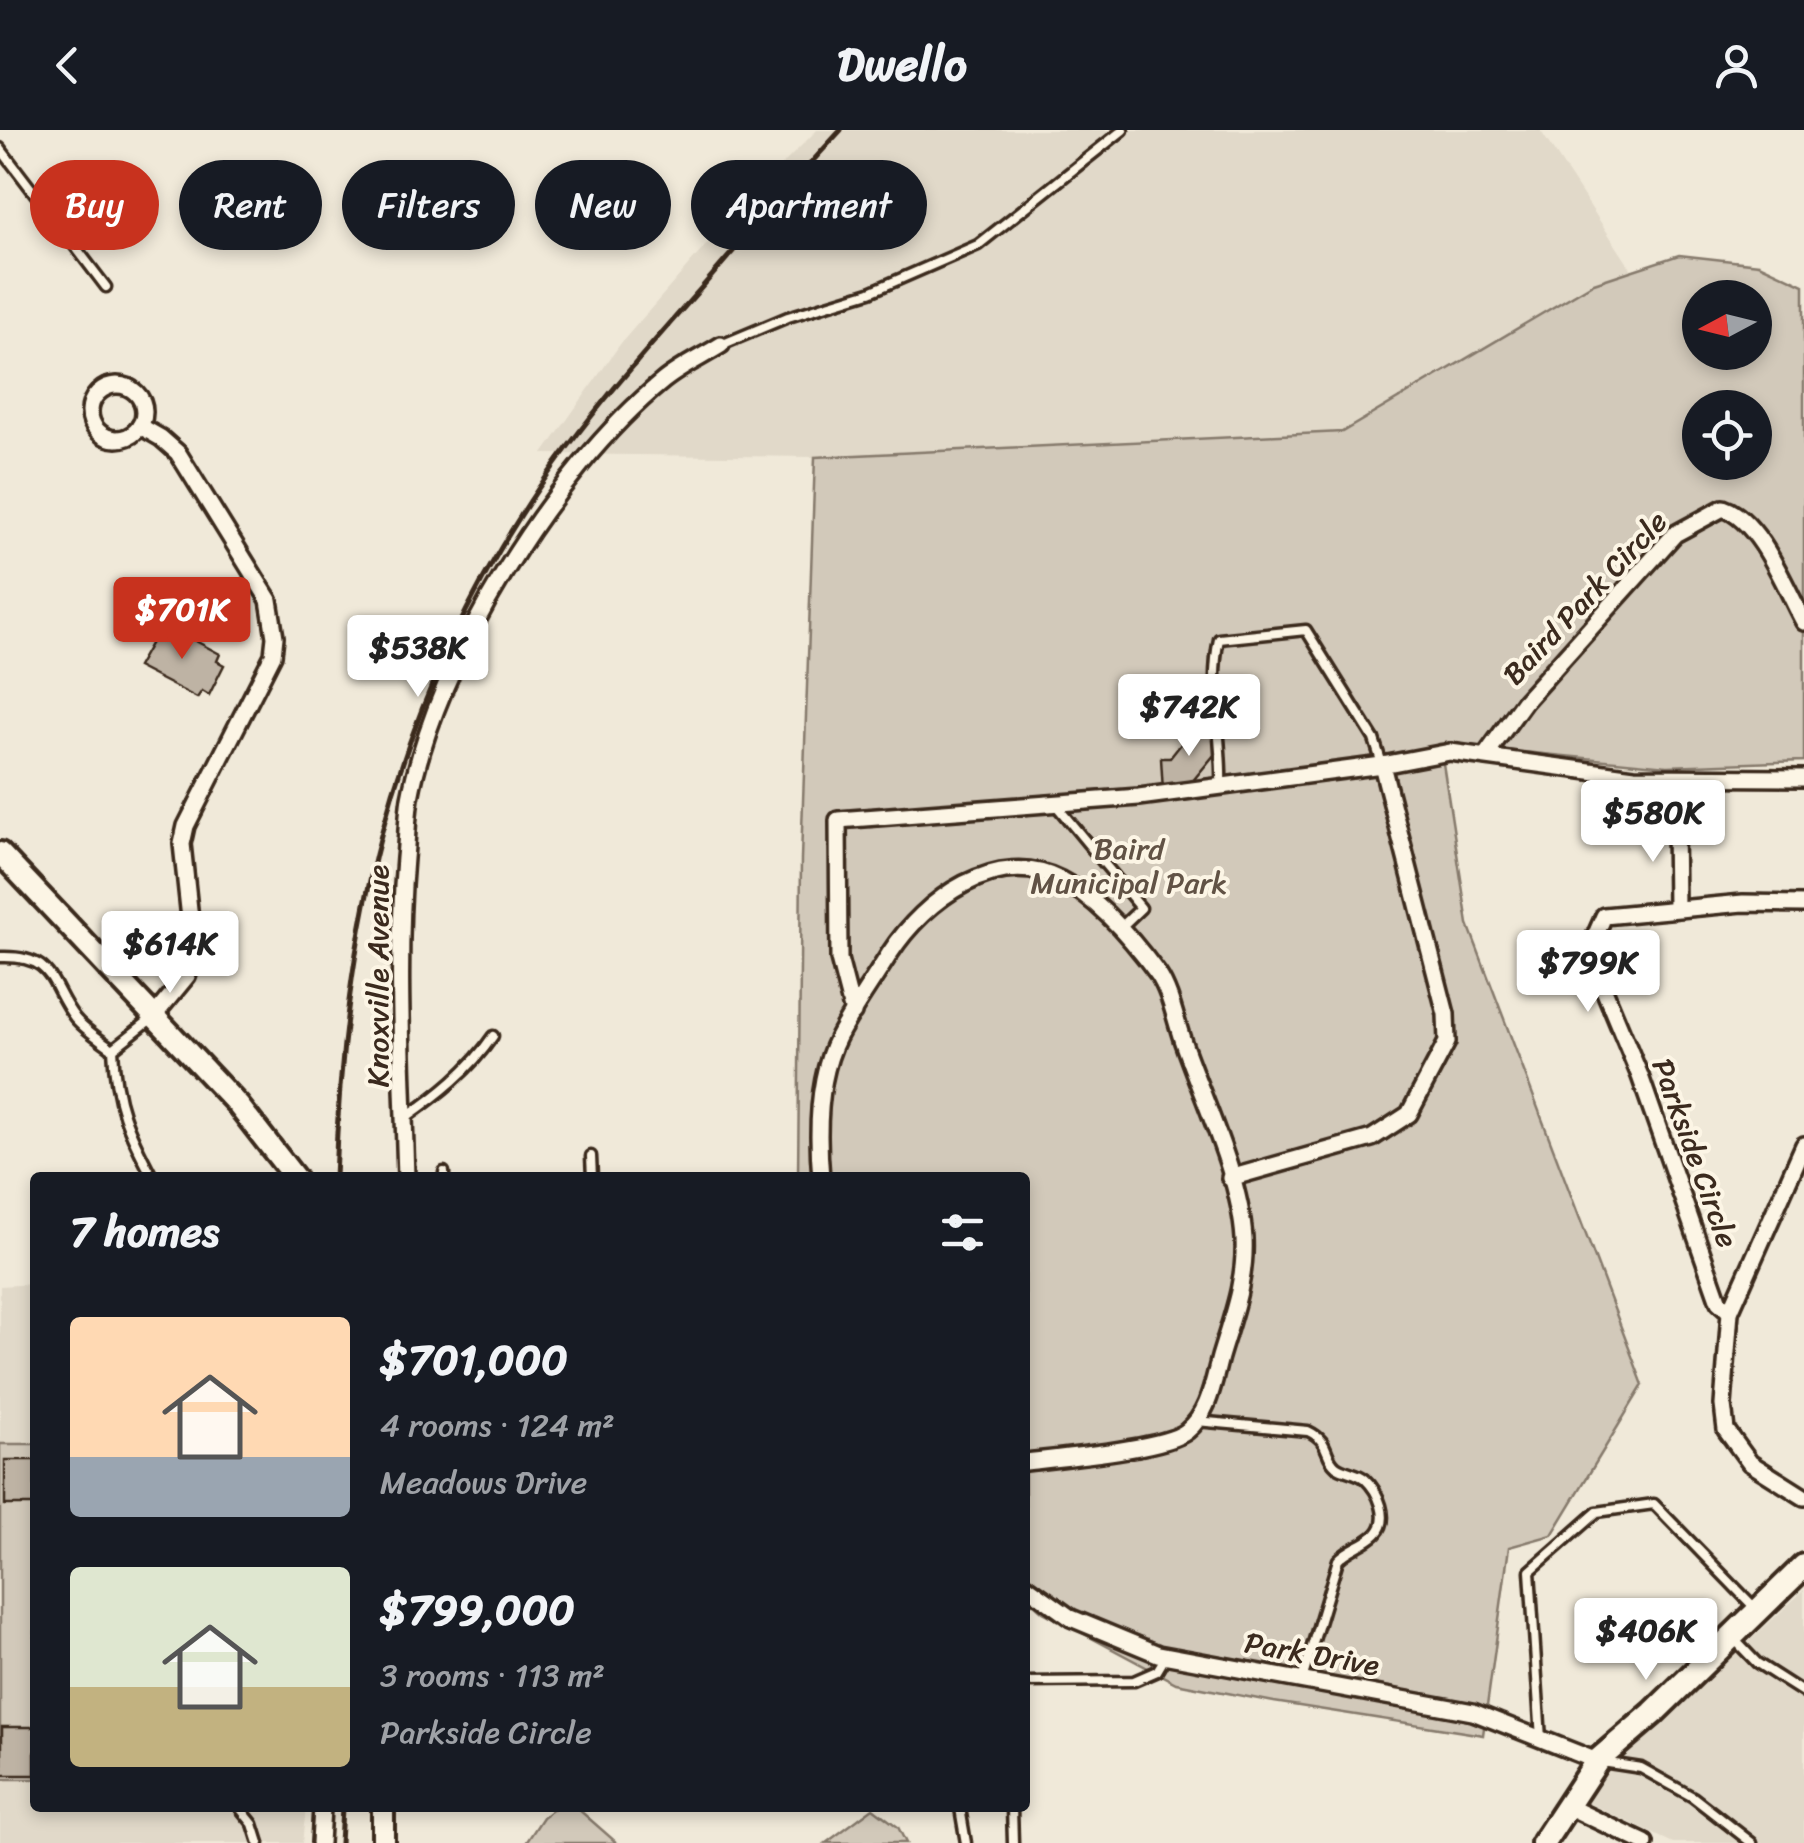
<!DOCTYPE html>
<meta charset="utf-8">
<style>
:root{--surface:#171b24;--page:#242831;--text:#f1f3f6;--muted:#9ea1a6;--accent:#c8321e}
body{margin:0;font-family:Sriracha,sans-serif;background:var(--page);color:var(--text);height:100vh;display:flex;flex-direction:column;font-size:38px;white-space:nowrap}
*{box-sizing:border-box;margin:0}
p{font-size:32px;color:var(--muted)}
.icon{flex:none;width:55px;height:55px;fill:none;stroke:currentColor;stroke-width:2;stroke-linecap:round;stroke-linejoin:round}
.map{position:relative;flex:1;overflow:hidden}
.panel{position:absolute;left:30px;top:1042px;width:1000px;height:640px;display:flex;flex-direction:column;background:var(--surface);border-radius:10px;box-shadow:0 5px 15px #0003}
.panel>*{flex:none}
.hud{position:absolute;left:30px;top:30px;width:1000px;height:90px;display:flex;gap:20px}
.needle{width:65px;rotate:263deg}
.tools{position:absolute;left:1682px;top:150px;display:grid;gap:20px}
.tools a{display:grid;place-items:center;width:90px;height:90px;border-radius:50%;background:var(--surface);box-shadow:0 5px 15px #0003;font-size:50px}
.price{position:absolute;translate:-50% -85px;padding:0 22px;border-radius:10px;background:#fff;color:#222;font-size:32px;line-height:65px;filter:drop-shadow(0 2px 5px #0008)}
.price::after{content:'';position:absolute;left:50%;top:60px;width:30px;height:22px;margin-left:-15px;background:inherit;clip-path:polygon(0 0,100% 0,50% 100%)}
.price.on{background:var(--accent);color:#fff}
ul{padding:0;list-style:none}
li{display:flex;align-items:center;gap:30px;height:250px;padding:0 40px}
li span{display:grid;place-items:center;flex:none;width:280px;height:200px;border-radius:10px;color:#555}
li>.icon{margin-inline-start:auto}
span .icon{width:120px;height:120px;fill:#fffc;stroke-width:1}
li b{font-size:42px}
h2{display:flex;justify-content:space-between;align-items:center;height:120px;padding:0 40px;font-size:42px}
.tag{padding:0 35px;border-radius:45px;background:var(--surface);box-shadow:0 5px 15px #0003;font-size:35px;line-height:90px}
.tag.on{background:var(--accent);color:#fff}
header{display:flex;justify-content:space-between;align-items:center;height:130px;padding:0 40px;background:var(--surface);font-size:45px;font-weight:700}
.map>svg:first-child{display:block}
.built{fill:#e1d9c9}
.green{fill:#d2c9ba;stroke:#867a6c;stroke-width:2.5;fill-rule:evenodd}
.building{fill:#beb3a4;stroke:#3b2a1e;stroke-width:2.5}
.lines{fill:none;stroke-linecap:round;stroke-linejoin:round}
.service-casing{stroke:#3b2a1e;stroke-width:15}
.minor-casing{stroke:#3b2a1e;stroke-width:22}
.tertiary-casing{stroke:#3b2a1e;stroke-width:28}
.secondary-casing{stroke:#3b2a1e;stroke-width:30}
.service{stroke:#fcf5e5;stroke-width:8}
.minor{stroke:#fcf5e5;stroke-width:15}
.tertiary{stroke:#fcf5e5;stroke-width:20}
.secondary{stroke:#fcf5e5;stroke-width:22}
.rail{stroke:#3b2a1e;stroke-width:5}
.labels{text-anchor:middle;dominant-baseline:central;stroke-width:8;stroke-linejoin:round;paint-order:stroke}
.street-label{font-size:30px;fill:#3b2a1e;stroke:#fcf5e5}
.park-label{font-size:30px;fill:#615245;stroke:#fcf5e5}
</style>
<header><svg class="icon" aria-label="back" viewBox="0 0 24 24"><path d="M15 5l-7 7 7 7"/></svg>Dwello<svg class="icon" aria-label="person" viewBox="0 0 24 24"><circle cx="12" cy="8" r="4"/><path d="M4 21q1-7 8-7t8 7"/></svg></header>
<div class="map">
<svg width="1804" height="1713" viewBox="0 0 1804 1713">
<rect width="100%" height="100%" fill="#f0e9d9"/>
<filter id="ink" filterUnits="userSpaceOnUse"><feTurbulence type="fractalNoise" baseFrequency=".01" numOctaves="2"/><feDisplacementMap in="SourceGraphic" scale="20" xChannelSelector="R" yChannelSelector="G"/><feConvolveMatrix kernelMatrix="1 2 1 2 8 2 1 2 1" color-interpolation-filters="sRGB"/></filter>
<g filter="url(#ink)">
<!-- built -->
<g class="built">
<polygon points="817,0 1540,0 1632,140 1594,153 1343,302 815,327 543,324 621,213 734,83"/>
<polygon points="35,1154 35,1678 306,1678 302,1713 0,1713 0,1156"/>
<polygon points="1804,1460 1804,1713 1673,1713 1580,1669"/>
</g>
<!-- green -->
<g class="green">
<path d="M1679,125L1759,134L1804,155V631L1667,636L1440,614L1468,794L1643,1255L1552,1405L1509,1417L1483,1605L1274,1572L1176,1553L1043,1482L1025,1466V1048H798L801,729L815,327L1342,302L1594,153ZM1700,168H1755V222H1700ZM1700,278H1755V332H1700Z"/>
<rect x="0" y="1314" width="35" height="335"/>
<polygon points="555,1678 577,1678 617,1713 526,1713 543,1687"/>
<polygon points="873,1678 898,1697 906,1713 826,1713"/>
</g>
<!-- building -->
<g class="building">
<polygon points="162,493 220,524 217,531 224,535 209,565 202,561 197,568 137,537"/>
<polygon points="1217,598 1219,619 1186,659 1163,661 1161,628 1170,628 1185,609 1184,600"/>
<rect x="5" y="1330" width="30" height="45"/>
<rect x="2" y="1597" width="33" height="48"/>
</g>
<g class="lines">
<defs>
<g id="service">
<polyline points="0,18 106,157"/>
<polyline points="721,215 788,187 870,162 978,115 1123,0"/>
<path d="M1221,656C1223,606 1208,559 1219,509L1306,500L1374,609L1382,634"/>
<polyline points="1055,674 1141,778 1119,799"/>
<path d="M0,827C56,825 49,854 75,888C85,900 101,910 113,919"/>
<path d="M151,889L113,919C115,973 128,1001 153,1048"/>
<path d="M405,988C438,965 470,940 493,906"/>
<polyline points="591,1026 592,1048"/>
<polyline points="444,1042 444,1048"/>
<path d="M1196,1291L1308,1301C1331,1312 1323,1325 1336,1336C1344,1342 1357,1342 1365,1349C1378,1361 1391,1389 1376,1404C1365,1415 1349,1418 1338,1430L1302,1550"/>
<polyline points="1733,1508 1757,1533 1804,1563"/>
<polyline points="1025,1552 1134,1551 1157,1541 1166,1526"/>
<polyline points="1541,1609 1530,1441 1597,1382 1654,1374 1755,1478"/>
<polyline points="1602,1632 1641,1638 1693,1667 1752,1713"/>
<polyline points="240,1678 253,1694 259,1713"/>
<polyline points="960,1678 966,1713"/>
<polyline points="1012,1678 1013,1713"/>
</g>
<g id="minor">
<circle cx="117" cy="282" r="27"/>
<polyline points="140,296 161,308 178,323 269,470 275,507 273,525 186,696 182,714 194,826 187,846 154,886"/>
<path d="M1485,626L1524,572L1675,404L1723,378C1760,390 1786,459 1804,492"/>
<polyline points="1675,692 1676,778"/>
<polyline points="853,883 839,829 838,690 1139,667 1382,635 1450,622 1634,647 1804,648"/>
<polyline points="1804,1015 1730,1182 1723,1275 1726,1300 1750,1333 1804,1367"/>
<path d="M406,1048C403,941 396,834 405,728C407,708 407,687 410,668C436,529 554,340 663,251C680,237 702,227 721,215"/>
<path d="M821,1048C817,1003 817,948 838,907C853,878 873,851 890,823C924,770 997,716 1061,750C1099,769 1133,810 1158,844C1171,863 1176,893 1184,915C1205,975 1240,1046 1244,1109C1246,1151 1232,1187 1220,1227C1213,1253 1209,1283 1187,1301C1166,1319 1058,1328 1025,1332"/>
<polyline points="1230,1048 1372,1008 1409,984 1447,912 1446,884 1382,635"/>
<polyline points="1730,1182 1719,1172 1640,946 1595,838 1592,813 1604,786 1743,773 1804,774"/>
<polyline points="1025,1455 1071,1488 1158,1524 1473,1582 1597,1631"/>
<polyline points="1565,1675 1645,1713"/>
<polyline points="320,1713 322,1678"/>
</g>
<g id="tertiary">
<polyline points="0,723 238,975 295,1048"/>
<polyline points="383,1678 383,1713"/>
</g>
<polyline id="secondary" points="1543,1713 1597,1631 1653,1583 1804,1436"/>
</defs>
<!-- service casing -->
<use href="#service" class="service-casing"/>
<!-- minor casing -->
<use href="#minor" class="minor-casing"/>
<!-- tertiary casing -->
<use href="#tertiary" class="tertiary-casing"/>
<!-- secondary casing -->
<use href="#secondary" class="secondary-casing"/>
<!-- service -->
<use href="#service" class="service"/>
<!-- minor -->
<use href="#minor" class="minor"/>
<!-- tertiary -->
<use href="#tertiary" class="tertiary"/>
<!-- secondary -->
<use href="#secondary" class="secondary"/>
<!-- rail -->
<g class="rail">
<path d="M335,1048C343,805 389,592 521,385C571,305 633,235 695,165C743,110 791,54 841,0"/>
<polyline points="340,1713 342,1678"/>
</g>
</g>
</g>
<g class="labels">
<!-- street labels -->
<g class="street-label">
<text transform="translate(1585 468) rotate(-47)">Baird Park Circle</text>
<text transform="translate(378 846) rotate(-90)">Knoxville Avenue</text>
<text transform="translate(1695 1023) rotate(70)">Parkside Circle</text>
<text transform="translate(1312 1524) rotate(10)">Park Drive</text>
</g>
<!-- park labels -->
<g class="park-label">
<text x="1129" y="719">Baird<tspan x="1129" dy="34">Municipal Park</tspan></text>
</g>
</g>
</svg>
<div class="tools">
<a><svg class="needle" viewBox="-14 -14 28 28"><path d="M0-13l5 13h-10z" fill="#e53935"/><path d="M0 13l5-13h-10z" fill="#9ea1a6"/></svg></a>
<a><svg class="icon" aria-label="locate" viewBox="0 0 24 24"><circle cx="12" cy="12" r="6"/><path d="M12 2v4M12 18v4M2 12h4M18 12h4"/></svg></a>
</div>
<b class="price on" style="left:182px;top:532px">$701K</b>
<b class="price" style="left:418px;top:570px">$538K</b>
<b class="price" style="left:1189px;top:629px">$742K</b>
<b class="price" style="left:1653px;top:735px">$580K</b>
<b class="price" style="left:170px;top:866px">$614K</b>
<b class="price" style="left:1588px;top:885px">$799K</b>
<b class="price" style="left:1646px;top:1553px">$406K</b>
<div class="hud">
<a class="tag on">Buy</a>
<a class="tag">Rent</a>
<a class="tag">Filters</a>
<a class="tag">New</a>
<a class="tag">Apartment</a>
</div>
<section class="panel">
<h2>7 homes<svg class="icon" aria-label="filters" viewBox="0 0 24 24"><path d="M4 7h16M4 17h16"/><circle cx="9" cy="7" r="2"/><circle cx="15" cy="17" r="2"/></svg></h2>
<ul>
<li><span style="background:linear-gradient(#ffd9b3 70%,#9aa5b1 0)"><svg class="icon" aria-label="home" viewBox="0 0 24 24"><path d="M3 11l9-7 9 7M6 9v11h12V9"/></svg></span><div><b>$701,000</b><p>4 rooms · 124 m²</p><p>Meadows Drive</p></div></li>
<li><span style="background:linear-gradient(#dfe7d0 60%,#c2b280 0)"><svg class="icon" aria-label="home" viewBox="0 0 24 24"><path d="M3 11l9-7 9 7M6 9v11h12V9"/></svg></span><div><b>$799,000</b><p>3 rooms · 113 m²</p><p>Parkside Circle</p></div></li>
</ul>
</section>
</div>
